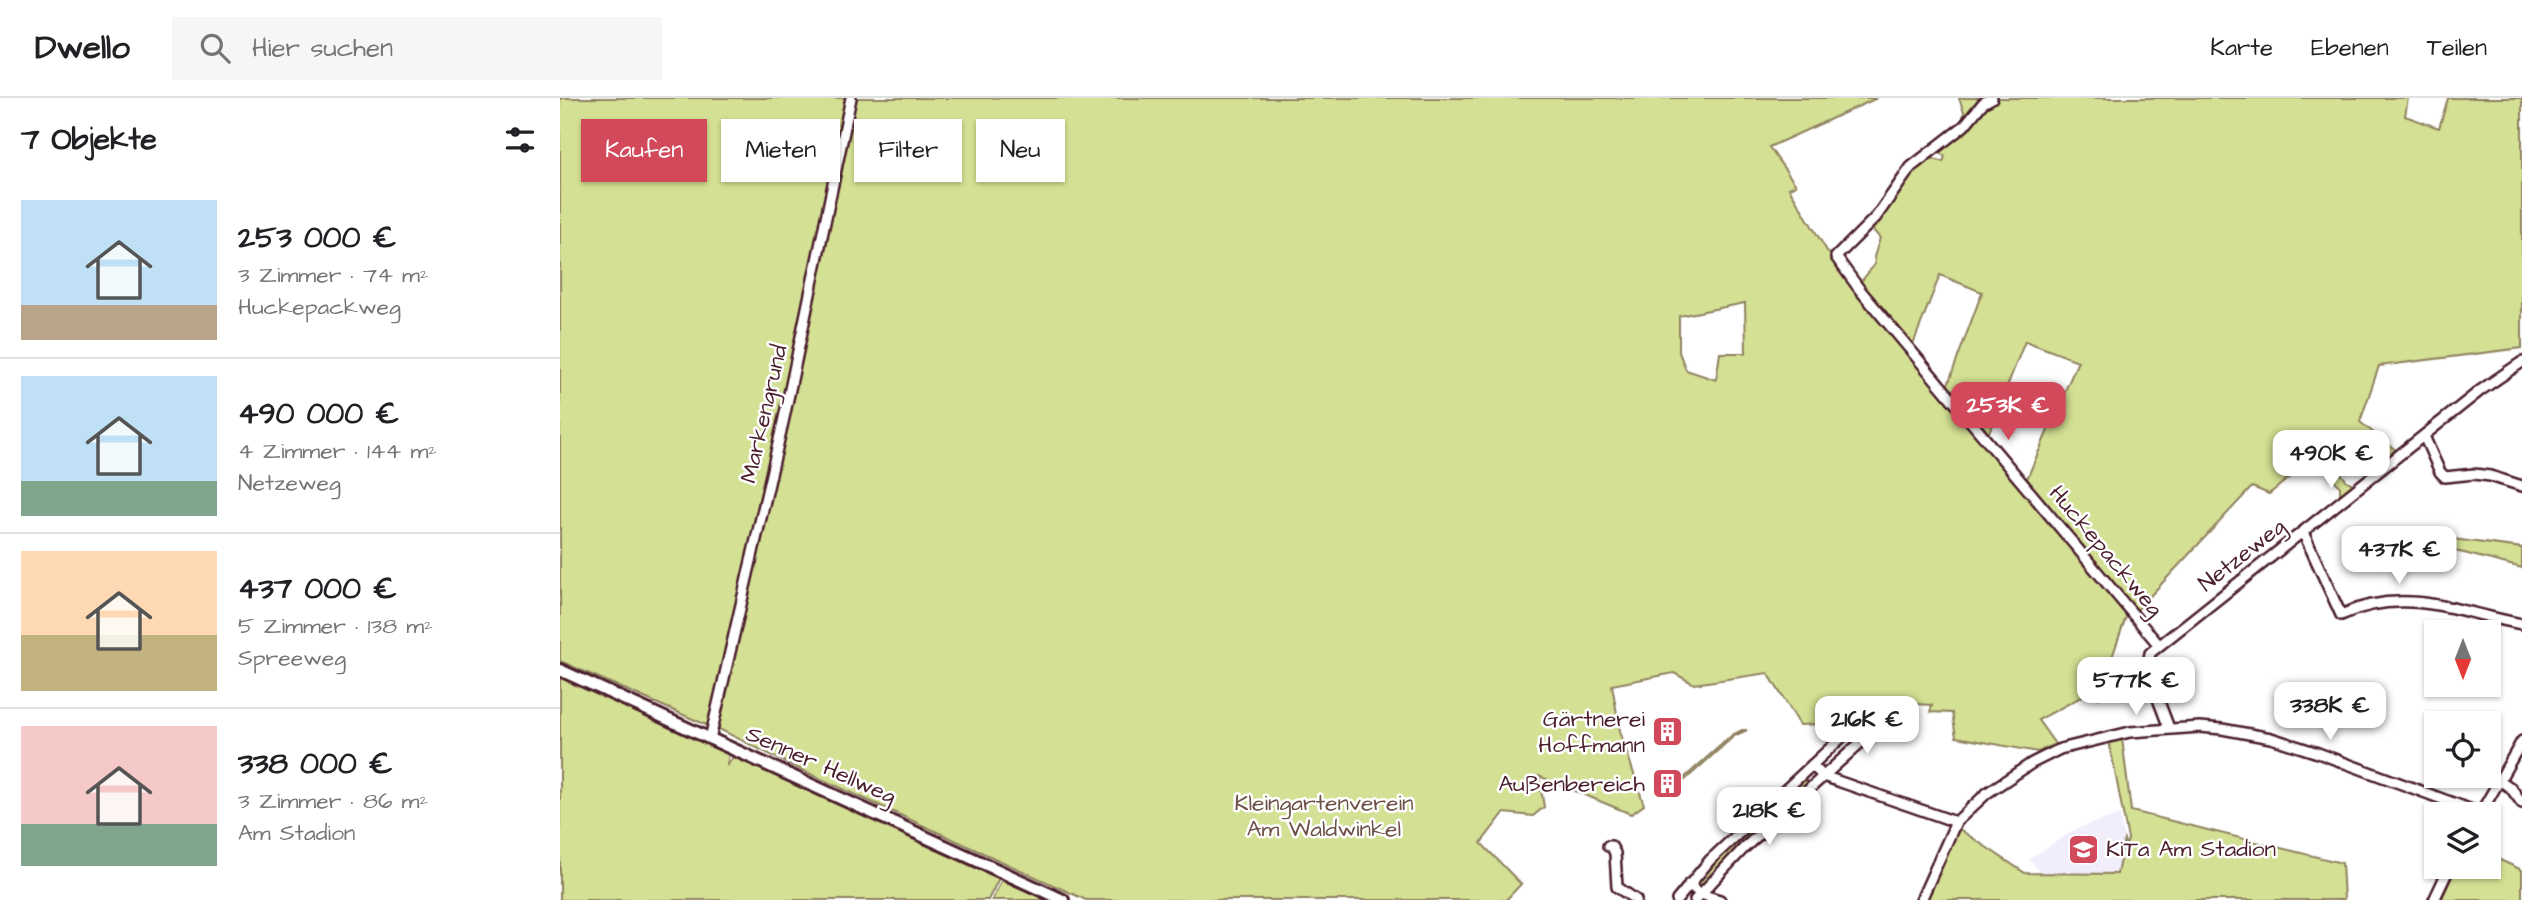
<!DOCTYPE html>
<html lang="de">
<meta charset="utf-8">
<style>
:root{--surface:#fff;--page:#f6f6f6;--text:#202124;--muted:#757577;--line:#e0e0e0;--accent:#d1495b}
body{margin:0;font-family:"Architects Daughter",sans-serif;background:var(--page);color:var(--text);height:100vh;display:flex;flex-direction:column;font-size:26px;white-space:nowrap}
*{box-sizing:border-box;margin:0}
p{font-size:23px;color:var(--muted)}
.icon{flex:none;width:38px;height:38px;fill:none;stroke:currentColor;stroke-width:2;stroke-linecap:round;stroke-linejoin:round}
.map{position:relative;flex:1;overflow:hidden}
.side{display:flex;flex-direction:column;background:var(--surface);width:560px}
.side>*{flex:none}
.top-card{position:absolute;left:21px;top:21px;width:665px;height:63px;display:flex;gap:14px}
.needle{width:46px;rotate:180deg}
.buttons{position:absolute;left:1864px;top:522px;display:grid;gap:14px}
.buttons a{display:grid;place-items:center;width:77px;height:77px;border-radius:0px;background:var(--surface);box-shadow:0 2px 5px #0004;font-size:35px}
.price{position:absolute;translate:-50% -60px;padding:0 16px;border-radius:14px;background:#fff;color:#222;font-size:23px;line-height:46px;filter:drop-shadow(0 2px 4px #0008)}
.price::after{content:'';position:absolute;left:50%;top:42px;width:21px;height:16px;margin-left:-10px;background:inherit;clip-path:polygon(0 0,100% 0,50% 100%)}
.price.selected{background:var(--accent);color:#fff}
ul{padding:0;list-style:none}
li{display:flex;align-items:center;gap:21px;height:175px;padding:0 21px}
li+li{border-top:2px solid var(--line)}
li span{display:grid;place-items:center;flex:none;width:196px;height:140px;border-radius:0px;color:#555}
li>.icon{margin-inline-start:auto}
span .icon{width:84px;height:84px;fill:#fffc;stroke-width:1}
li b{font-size:30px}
h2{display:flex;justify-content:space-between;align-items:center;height:84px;padding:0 21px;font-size:30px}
.chip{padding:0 24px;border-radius:0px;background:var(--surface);box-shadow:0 2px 5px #0004;font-size:24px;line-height:63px}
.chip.selected{background:var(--accent);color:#fff}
header{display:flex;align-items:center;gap:42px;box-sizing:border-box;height:98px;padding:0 35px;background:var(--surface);border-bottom:2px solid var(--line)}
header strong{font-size:33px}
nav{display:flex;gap:38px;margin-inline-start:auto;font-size:24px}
.search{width:490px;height:63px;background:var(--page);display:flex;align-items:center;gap:18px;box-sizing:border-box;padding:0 24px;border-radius:0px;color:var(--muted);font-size:26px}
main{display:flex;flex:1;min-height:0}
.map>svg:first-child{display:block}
.built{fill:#f1edfb}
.green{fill:#d4e093;stroke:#8f805f;stroke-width:2;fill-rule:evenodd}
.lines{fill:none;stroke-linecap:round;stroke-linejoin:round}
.minor-casing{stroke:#4a1f2b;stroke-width:14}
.tertiary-casing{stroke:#4a1f2b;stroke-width:16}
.minor{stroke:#fff;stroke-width:9}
.tertiary{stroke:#fff;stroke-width:10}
.labels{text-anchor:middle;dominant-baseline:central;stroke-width:5;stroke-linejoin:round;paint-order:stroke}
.street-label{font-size:23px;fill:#4a1f2b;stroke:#fff}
.poi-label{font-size:23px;fill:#4a1f2b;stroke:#fff;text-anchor:end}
.park-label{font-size:23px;fill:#6c4f45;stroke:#fff}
</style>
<header>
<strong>Dwello</strong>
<div class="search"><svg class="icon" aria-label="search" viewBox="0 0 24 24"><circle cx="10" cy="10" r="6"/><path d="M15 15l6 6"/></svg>Hier suchen</div>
<nav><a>Karte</a><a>Ebenen</a><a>Teilen</a></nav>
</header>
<main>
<section class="side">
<h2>7 Objekte<svg class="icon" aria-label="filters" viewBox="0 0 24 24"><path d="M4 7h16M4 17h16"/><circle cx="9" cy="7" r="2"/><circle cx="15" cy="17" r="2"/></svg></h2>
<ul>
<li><span style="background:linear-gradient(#bfe0f5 75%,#b9a48a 0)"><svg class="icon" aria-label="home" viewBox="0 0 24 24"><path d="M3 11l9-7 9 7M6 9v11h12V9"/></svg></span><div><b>253 000 €</b><p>3 Zimmer · 74 m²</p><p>Huckepackweg</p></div></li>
<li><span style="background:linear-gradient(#bfe0f5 75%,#7fa58c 0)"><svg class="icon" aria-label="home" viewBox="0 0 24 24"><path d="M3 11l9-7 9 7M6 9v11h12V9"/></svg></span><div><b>490 000 €</b><p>4 Zimmer · 144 m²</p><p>Netzeweg</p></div></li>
<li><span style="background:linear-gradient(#ffd9b3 60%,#c2b280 0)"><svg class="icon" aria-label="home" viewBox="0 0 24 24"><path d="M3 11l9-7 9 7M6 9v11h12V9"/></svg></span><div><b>437 000 €</b><p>5 Zimmer · 138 m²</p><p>Spreeweg</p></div></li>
<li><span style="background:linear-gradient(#f6c9c9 70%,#7fa58c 0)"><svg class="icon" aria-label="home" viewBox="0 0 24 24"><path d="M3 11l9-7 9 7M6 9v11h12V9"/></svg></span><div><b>338 000 €</b><p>3 Zimmer · 86 m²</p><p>Am Stadion</p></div></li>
</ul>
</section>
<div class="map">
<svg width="1962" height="802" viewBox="0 0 1962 802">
<rect width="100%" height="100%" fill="#fff"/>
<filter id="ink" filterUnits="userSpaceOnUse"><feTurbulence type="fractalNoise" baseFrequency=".0143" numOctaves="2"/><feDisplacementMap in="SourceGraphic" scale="14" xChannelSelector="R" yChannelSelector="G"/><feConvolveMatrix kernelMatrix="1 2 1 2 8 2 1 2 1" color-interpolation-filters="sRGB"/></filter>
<g filter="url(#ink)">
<!-- built -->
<polygon class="built" points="1560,716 1564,742 1558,776 1480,774 1469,761 1516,731"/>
<!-- green -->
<g class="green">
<polygon points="0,0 289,0 151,629 0,563"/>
<path d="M296,0H1317L1209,49L1236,87L1229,90L1267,153L1299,186L1315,166L1314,159L1320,140L1311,130L1352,71L1368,59L1383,64L1385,58L1368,50L1402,26L1404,14L1399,0H1848L1845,18L1879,30L1888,0H1962V250L1819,268L1800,324L1837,353L1822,366L1784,336L1765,353L1767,358L1787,383L1793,386L1799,384L1780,398V389L1756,358L1709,396L1692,389L1577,512L1568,513L1538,600L1532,593L1478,622L1495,646L1478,654L1396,639L1392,615L1370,614L1372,607L1337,605L1329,609L1315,602L1281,635C1268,624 1256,626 1240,627L1208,575L1134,586L1114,575L1052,587L1060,633L1084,707L1071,716L979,678L984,709L973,718L944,715L921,745L961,786L946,802H526L235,669L157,630ZM1380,177L1422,194L1387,289L1352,249ZM1185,205L1186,255H1160L1156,282L1126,272L1119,254V218ZM1465,243L1518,263L1466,383L1428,337Z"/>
<polygon points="1862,437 1962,450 1962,470 1904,455 1862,447"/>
<polygon points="0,577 169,654 167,668 173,659 248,690 440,778 428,802 0,802"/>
<polygon points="1182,632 1187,632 1174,638 1114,692 1105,697 1172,637"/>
<polygon points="1562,640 1571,713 1782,765 1784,802 1366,802 1385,756 1399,731 1465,775 1557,776 1564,742 1566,748 1568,741 1549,643"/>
<polygon points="1243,680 1250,686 1185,747 1178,740"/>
<polygon points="1175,744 1180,751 1141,790 1134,786 1151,766"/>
<polygon points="1929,757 1962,772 1962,802 1881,802 1897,768 1928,768"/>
<polygon points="443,779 491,802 432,802"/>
</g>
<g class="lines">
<defs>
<g id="minor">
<polyline points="1432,0 1423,5 1404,28 1351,69 1316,119 1276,159 1300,192 1598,546"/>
<polyline points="1864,338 1880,374 1885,379 1914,376 1930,378 1962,388"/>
<path d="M1743,434L1781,517C1845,488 1898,514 1962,526"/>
<polyline points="1609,630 1587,572 1590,555 1921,292 1962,264"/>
<polyline points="150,641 224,320 291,0"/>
<polyline points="1252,667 1263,678 1396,724"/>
<polyline points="1939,682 1951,690 1962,705"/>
<polyline points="1920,716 1962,643"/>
<polyline points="1048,748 1051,748 1055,755 1057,789 1076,802"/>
<polyline points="1129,786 1140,796 1160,802"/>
<polyline points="1117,802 1150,762 1281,640"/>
<polyline points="1135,802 1184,750 1331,617"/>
<polyline points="1361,802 1396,724 1427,695 1472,665 1500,651 1570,634 1640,629 1662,631 1711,640 1758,655 1920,715"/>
<polyline points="1874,802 1890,768"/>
</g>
<polyline id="tertiary" points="0,572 503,802"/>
</defs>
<!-- minor casing -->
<use href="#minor" class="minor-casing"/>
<!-- tertiary casing -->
<use href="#tertiary" class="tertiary-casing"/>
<!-- minor -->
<use href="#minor" class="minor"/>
<!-- tertiary -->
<use href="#tertiary" class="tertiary"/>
</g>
</g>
<!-- icons -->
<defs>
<symbol id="building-square" viewBox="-11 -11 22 22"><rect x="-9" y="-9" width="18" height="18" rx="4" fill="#d1495b" stroke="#fff"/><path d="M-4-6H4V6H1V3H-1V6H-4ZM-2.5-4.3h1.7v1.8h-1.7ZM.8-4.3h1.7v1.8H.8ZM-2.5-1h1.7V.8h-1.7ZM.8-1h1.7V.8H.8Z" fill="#fff"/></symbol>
<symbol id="school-square" viewBox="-11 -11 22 22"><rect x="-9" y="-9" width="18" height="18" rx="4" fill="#d1495b" stroke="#fff"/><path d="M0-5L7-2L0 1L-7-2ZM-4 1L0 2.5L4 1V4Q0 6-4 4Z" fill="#fff"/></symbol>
</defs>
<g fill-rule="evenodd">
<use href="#building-square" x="1090" y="616" width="35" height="35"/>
<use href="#building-square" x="1090" y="668" width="35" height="35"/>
<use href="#school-square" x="1506" y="734" width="35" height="35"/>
</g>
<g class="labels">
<!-- street labels -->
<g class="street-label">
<text transform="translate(204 316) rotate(-77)">Markengrund</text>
<text transform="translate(1546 453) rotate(50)">Huckepackweg</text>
<text transform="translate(1682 457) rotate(-38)">Netzeweg</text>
<text transform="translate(261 667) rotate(24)">Senner Hellweg</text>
</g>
<!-- poi labels -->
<g class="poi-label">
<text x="1085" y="621">Gärtnerei<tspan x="1085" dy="26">Hoffmann</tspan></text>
<text x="1085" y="686">Außenbereich</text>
<text x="1546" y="751" text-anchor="start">KiTa Am Stadion</text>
</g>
<!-- park labels -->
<g class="park-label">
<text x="764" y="705">Kleingartenverein<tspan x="764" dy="26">Am Waldwinkel</tspan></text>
</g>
</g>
</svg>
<div class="buttons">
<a><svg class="needle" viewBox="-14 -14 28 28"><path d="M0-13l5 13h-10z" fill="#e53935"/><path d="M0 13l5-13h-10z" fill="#757577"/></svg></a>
<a><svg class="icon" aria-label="locate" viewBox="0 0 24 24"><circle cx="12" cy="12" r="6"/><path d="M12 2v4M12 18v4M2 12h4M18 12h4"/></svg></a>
<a><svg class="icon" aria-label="layers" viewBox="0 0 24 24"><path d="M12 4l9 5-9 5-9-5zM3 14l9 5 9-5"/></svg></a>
</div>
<b class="price selected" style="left:1448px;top:344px">253K €</b>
<b class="price" style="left:1771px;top:392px">490K €</b>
<b class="price" style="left:1839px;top:488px">437K €</b>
<b class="price" style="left:1576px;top:619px">577K €</b>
<b class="price" style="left:1770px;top:644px">338K €</b>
<b class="price" style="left:1307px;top:658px">216K €</b>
<b class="price" style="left:1209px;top:749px">218K €</b>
<div class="top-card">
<a class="chip selected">Kaufen</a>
<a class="chip">Mieten</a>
<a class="chip">Filter</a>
<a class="chip">Neu</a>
</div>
</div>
</main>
